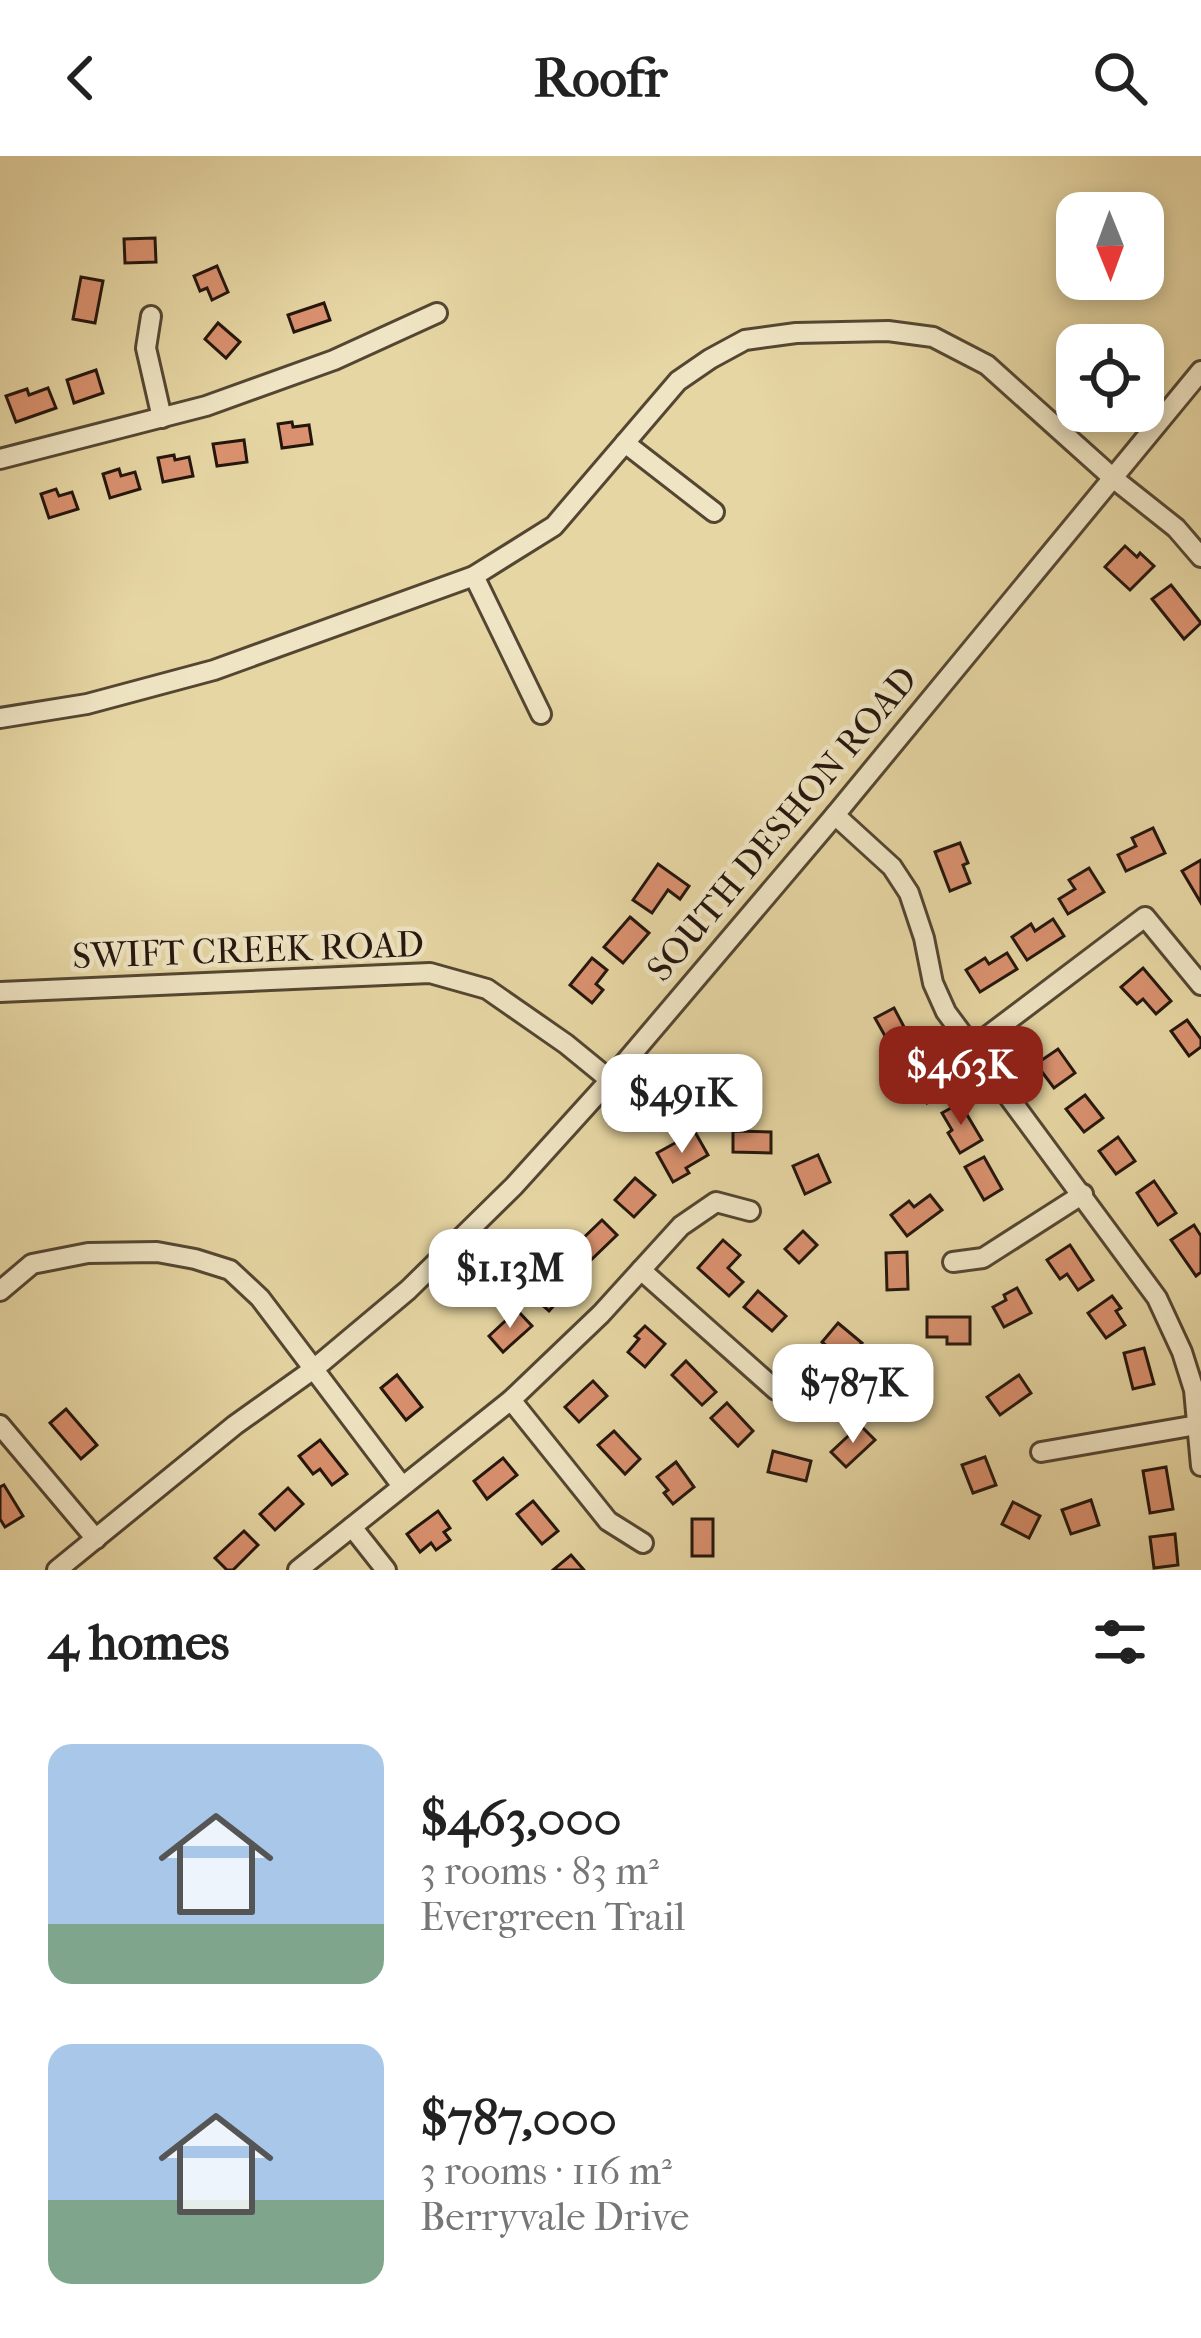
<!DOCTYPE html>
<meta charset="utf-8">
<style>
:root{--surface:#fff;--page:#f6f6f6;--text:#222;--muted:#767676;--accent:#8f2418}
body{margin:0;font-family:"IM FELL French Canon",serif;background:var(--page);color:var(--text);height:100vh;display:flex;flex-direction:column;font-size:45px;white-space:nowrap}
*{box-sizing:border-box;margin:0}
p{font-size:39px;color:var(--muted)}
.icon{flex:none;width:66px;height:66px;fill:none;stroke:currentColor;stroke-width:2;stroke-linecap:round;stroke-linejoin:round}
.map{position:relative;height:1414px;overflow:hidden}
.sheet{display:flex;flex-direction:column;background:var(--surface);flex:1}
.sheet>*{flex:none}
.needle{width:78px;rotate:179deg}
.tools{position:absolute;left:1056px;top:36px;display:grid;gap:24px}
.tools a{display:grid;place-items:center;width:108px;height:108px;border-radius:24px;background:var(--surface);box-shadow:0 6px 18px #0003;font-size:60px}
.price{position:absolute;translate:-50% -102px;padding:0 27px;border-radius:24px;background:#fff;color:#222;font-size:39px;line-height:78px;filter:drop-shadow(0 3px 6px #0008)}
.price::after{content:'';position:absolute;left:50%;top:72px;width:36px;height:27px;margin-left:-18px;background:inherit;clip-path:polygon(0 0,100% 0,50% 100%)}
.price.current{background:var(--accent);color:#fff}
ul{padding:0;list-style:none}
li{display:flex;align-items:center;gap:36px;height:300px;padding:0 48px}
li span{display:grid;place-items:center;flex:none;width:336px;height:240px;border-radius:24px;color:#555}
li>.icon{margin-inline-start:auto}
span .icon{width:144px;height:144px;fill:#fffc;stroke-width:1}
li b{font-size:51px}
h2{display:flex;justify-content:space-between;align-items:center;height:144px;padding:0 48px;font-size:51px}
header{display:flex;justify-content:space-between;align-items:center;height:156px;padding:0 48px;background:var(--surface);font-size:54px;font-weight:800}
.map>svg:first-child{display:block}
.building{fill:#da916f;stroke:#24160d;stroke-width:3}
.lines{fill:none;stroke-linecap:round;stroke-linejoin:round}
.minor-casing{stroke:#544632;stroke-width:24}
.minor{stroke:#efe4c3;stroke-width:18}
.labels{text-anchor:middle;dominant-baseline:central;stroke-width:9;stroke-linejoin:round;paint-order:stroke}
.street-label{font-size:36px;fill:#24160d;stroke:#efe4c3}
</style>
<header><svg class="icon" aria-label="back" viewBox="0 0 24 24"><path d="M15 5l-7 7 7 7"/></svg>Roofr<svg class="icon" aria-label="search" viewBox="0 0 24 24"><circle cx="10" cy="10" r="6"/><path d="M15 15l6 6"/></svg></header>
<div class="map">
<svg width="1201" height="1414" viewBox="0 0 1201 1414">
<rect width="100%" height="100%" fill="#e6d6a3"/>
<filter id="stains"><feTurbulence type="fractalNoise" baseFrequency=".00167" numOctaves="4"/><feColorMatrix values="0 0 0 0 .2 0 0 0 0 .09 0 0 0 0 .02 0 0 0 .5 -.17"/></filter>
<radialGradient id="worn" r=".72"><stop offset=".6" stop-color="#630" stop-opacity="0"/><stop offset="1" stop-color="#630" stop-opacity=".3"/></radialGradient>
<!-- building -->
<g class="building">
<polygon points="155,82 156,106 125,107 124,83"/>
<polygon points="217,110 228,136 212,144 207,132 200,135 194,120"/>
<polygon points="81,121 103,125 95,167 73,163"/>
<polygon points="324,147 330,164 294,176 288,159"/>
<polygon points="218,167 240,186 226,202 205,183"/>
<polygon points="96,214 103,237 74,247 67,224"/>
<polygon points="48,232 56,252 16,266 6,240 27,233 29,239"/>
<polygon points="292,266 293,271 309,269 312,288 282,292 278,268"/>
<polygon points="244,284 247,306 217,310 213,288"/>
<polygon points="174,299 175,304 189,301 193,320 163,326 158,302"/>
<polygon points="119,313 121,320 135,316 140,333 110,342 103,318"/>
<polygon points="56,333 59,340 72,336 78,353 49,362 41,338"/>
<polygon points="1125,390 1137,401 1140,397 1154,410 1130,434 1105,411"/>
<polygon points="1171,429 1201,467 1184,483 1152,443"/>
<polygon points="1153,672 1165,697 1126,715 1118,699 1136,690 1132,682"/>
<polygon points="960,687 968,707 963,709 970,727 950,735 935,696"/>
<polygon points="1201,704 1201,747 1182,715"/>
<polygon points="658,708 689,730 680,743 668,734 652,757 633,744"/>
<polygon points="1089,712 1104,736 1068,758 1059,743 1075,733 1069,724"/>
<polygon points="630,761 649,777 623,807 604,791"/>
<polygon points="1053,763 1064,780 1027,804 1012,781 1031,768 1035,775"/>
<polygon points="1007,797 1017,813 980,836 966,814 985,802 989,808"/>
<polygon points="592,802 607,814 596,828 603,834 592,847 570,829"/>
<polygon points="1143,812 1171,845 1156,858 1143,843 1137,848 1121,831"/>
<polygon points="894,852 912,886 894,896 875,862"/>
<polygon points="1187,864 1201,883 1201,891 1189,900 1171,875"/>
<polygon points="1058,893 1075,917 1054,932 1036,908"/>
<polygon points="930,907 946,937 927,947 911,918"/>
<polygon points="1085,939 1103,962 1084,976 1066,953"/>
<polygon points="960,947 982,984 960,997 948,977 952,974 942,957"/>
<polygon points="733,975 771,976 771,997 733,996"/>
<polygon points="695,976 708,999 686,1012 689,1017 673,1026 657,997"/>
<polygon points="1118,981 1135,1005 1116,1018 1099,995"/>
<polygon points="818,999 830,1026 805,1038 793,1010"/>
<polygon points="984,1001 1002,1033 984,1044 965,1011"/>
<polygon points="635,1022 655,1039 634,1061 615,1044"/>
<polygon points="1154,1025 1176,1057 1158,1069 1137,1037"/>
<polygon points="930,1039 942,1054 907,1080 891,1059 909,1045 914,1051"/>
<polygon points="602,1064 617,1079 590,1105 575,1090"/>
<polygon points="1194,1069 1201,1080 1201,1116 1196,1120 1171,1084"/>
<polygon points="803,1075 817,1089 799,1107 785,1093"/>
<polygon points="723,1084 740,1099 728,1112 743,1126 729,1140 698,1112"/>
<polygon points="1070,1089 1093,1124 1078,1134 1067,1118 1060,1123 1047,1104"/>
<polygon points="907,1096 908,1133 887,1134 886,1097"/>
<polygon points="558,1105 578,1123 549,1155 534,1142 548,1127 543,1122"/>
<polygon points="1017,1132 1031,1157 1004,1171 993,1151 1006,1144 1004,1139"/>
<polygon points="758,1135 786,1160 772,1175 744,1151"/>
<polygon points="1112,1140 1121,1152 1116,1155 1125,1169 1106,1182 1088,1157"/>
<polygon points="517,1154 532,1170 503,1196 489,1180"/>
<polygon points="927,1161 970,1161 970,1188 947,1188 947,1181 927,1181"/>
<polygon points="838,1167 862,1187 845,1206 822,1186"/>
<polygon points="645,1170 665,1188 645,1211 628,1196 639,1183 635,1180"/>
<polygon points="1144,1192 1154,1228 1133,1233 1124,1197"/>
<polygon points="686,1205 716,1236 702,1249 672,1219"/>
<polygon points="397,1219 422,1251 406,1264 381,1232"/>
<polygon points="1019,1219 1031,1237 1000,1259 987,1241"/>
<rect x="863" y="1221" width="21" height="39"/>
<polygon points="593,1225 607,1240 579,1266 565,1251"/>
<polygon points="727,1247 753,1275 738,1290 711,1262"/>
<polygon points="66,1253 97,1289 81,1303 50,1267"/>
<polygon points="860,1269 875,1284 846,1311 831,1296"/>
<polygon points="614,1275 640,1303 625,1318 598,1289"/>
<polygon points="320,1284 347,1318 332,1329 320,1313 313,1318 299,1300"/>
<polygon points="773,1295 811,1305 806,1325 768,1316"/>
<polygon points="985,1301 996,1329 973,1337 962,1309"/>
<polygon points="503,1302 517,1319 487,1343 474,1325"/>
<polygon points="676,1306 694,1331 673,1348 664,1337 668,1334 657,1321"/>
<polygon points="1166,1311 1173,1353 1150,1357 1143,1315"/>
<polygon points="4,1329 23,1360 5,1371 0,1363 0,1331"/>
<polygon points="288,1332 303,1348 275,1374 260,1358"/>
<polygon points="1091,1344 1099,1369 1071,1378 1062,1354"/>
<polygon points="533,1345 558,1375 542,1388 517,1358"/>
<polygon points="1013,1346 1040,1360 1029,1382 1002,1368"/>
<polygon points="438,1355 450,1372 444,1376 450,1384 436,1394 431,1387 420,1396 407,1378"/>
<rect x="692" y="1363" width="21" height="37"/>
<polygon points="244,1375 258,1389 233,1414 227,1414 215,1402"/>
<polygon points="1175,1378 1178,1409 1154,1412 1150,1381"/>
<polygon points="571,1399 584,1414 553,1414"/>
</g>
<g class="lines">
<defs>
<g id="minor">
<polyline points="151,160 146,192 162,262"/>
<polyline points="625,287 714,356"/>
<polyline points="0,303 206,250 334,204 437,157"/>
<polyline points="474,420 541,558"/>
<polyline points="0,562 87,548 214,514 474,420 554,370 678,225 710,203 745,184 796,177 888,175 933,181 987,209 1113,322 1176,372 1201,401"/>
<polyline points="835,659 892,711 909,737 924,782 933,827 946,856 1157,1142 1182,1196 1194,1234 1201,1310"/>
<polyline points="0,836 430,817 487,833 566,888 610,924"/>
<polyline points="973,891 1145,761 1201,829"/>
<polyline points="953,1106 983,1102 1083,1038"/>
<polyline points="641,1114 776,1234 810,1243"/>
<polyline points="0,1135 32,1108 88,1097 157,1096 195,1103 230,1114 260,1142 402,1330"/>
<polyline points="511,1244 608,1365 643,1387"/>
<polyline points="0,1269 96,1383"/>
<polyline points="1041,1296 1197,1269"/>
<polyline points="352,1371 386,1414"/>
<polyline points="57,1414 235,1269 315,1212 408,1134 514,1030 610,924 835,659 1201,215"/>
<polyline points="298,1414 511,1244 601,1158 681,1070 716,1046 750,1055"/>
</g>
</defs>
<!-- minor casing -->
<use href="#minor" class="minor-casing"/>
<!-- minor -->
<use href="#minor" class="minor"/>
</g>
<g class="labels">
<!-- street labels -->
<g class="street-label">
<text transform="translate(782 668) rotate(-50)">SOUTH DESHON ROAD</text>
<text transform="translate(248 794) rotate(-2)">SWIFT CREEK ROAD</text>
</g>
</g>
<rect width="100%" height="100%" filter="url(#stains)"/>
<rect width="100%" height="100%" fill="url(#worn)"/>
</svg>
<div class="tools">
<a><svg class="needle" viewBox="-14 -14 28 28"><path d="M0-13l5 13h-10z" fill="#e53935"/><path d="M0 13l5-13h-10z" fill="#767676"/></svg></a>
<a><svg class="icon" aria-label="locate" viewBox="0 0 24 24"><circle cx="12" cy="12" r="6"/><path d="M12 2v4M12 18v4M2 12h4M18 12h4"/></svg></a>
</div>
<b class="price current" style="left:961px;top:972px">$463K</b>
<b class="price" style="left:682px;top:1000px">$491K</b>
<b class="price" style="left:510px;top:1175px">$1.13M</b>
<b class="price" style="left:853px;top:1290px">$787K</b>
</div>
<section class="sheet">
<h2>4 homes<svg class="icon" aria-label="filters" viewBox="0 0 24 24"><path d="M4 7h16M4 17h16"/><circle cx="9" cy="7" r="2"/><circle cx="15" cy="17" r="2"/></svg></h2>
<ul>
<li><span style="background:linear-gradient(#a9c7e8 75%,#7fa58c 0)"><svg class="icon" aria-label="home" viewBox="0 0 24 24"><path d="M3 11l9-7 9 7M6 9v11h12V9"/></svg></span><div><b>$463,000</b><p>3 rooms · 83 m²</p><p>Evergreen Trail</p></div></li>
<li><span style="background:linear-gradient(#a9c7e8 65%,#7fa58c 0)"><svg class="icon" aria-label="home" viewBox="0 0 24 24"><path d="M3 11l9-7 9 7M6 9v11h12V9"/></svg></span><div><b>$787,000</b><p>3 rooms · 116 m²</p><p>Berryvale Drive</p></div></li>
</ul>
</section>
